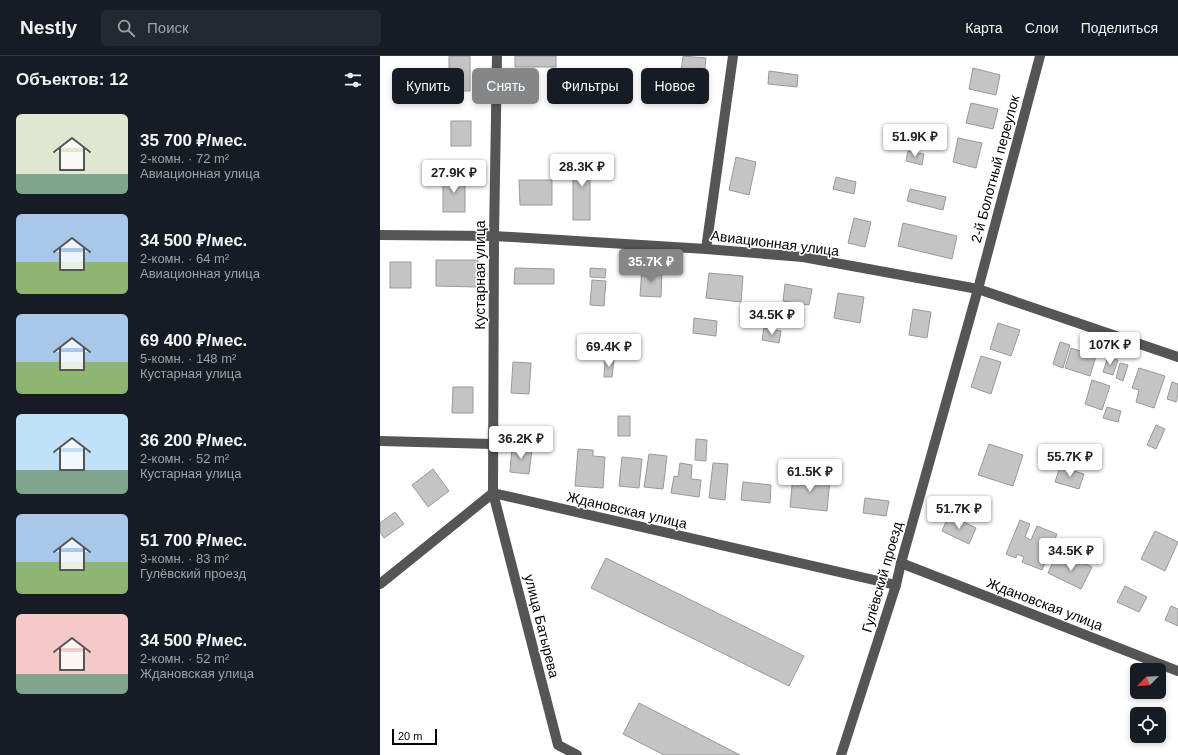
<!DOCTYPE html>
<html lang="ru">
<meta charset="utf-8">
<style>
:root{--surface:#171b24;--page:#242831;--text:#f1f3f6;--muted:#9ea1a6;--line:#363941;--accent:#858687}
body{margin:0;font-family:Arial,sans-serif;background:var(--page);color:var(--text);height:100vh;display:flex;flex-direction:column;font-size:15px;white-space:nowrap}
*{box-sizing:border-box;margin:0}
p{font-size:13px;color:var(--muted)}
.icon{flex:none;width:22px;height:22px;fill:none;stroke:currentColor;stroke-width:2;stroke-linecap:round;stroke-linejoin:round}
.map{position:relative;flex:1;overflow:hidden}
.panel{display:flex;flex-direction:column;background:var(--surface);width:380px}
.panel>*{flex:none}
.banner{position:absolute;left:12px;top:12px;width:380px;height:36px;display:flex;gap:8px}
.needle{width:26px;rotate:246deg}
.fabs{position:absolute;left:750px;top:607px;display:grid;gap:8px}
.fabs a{display:grid;place-items:center;width:36px;height:36px;border-radius:6px;background:var(--surface);box-shadow:0 2px 6px #0003;font-size:20px}
.scale{position:absolute;left:12px;bottom:10px;width:45px;box-sizing:border-box;padding-left:4px;border:2px solid #000;border-top:0;font-size:11px;line-height:14px;white-space:nowrap;color:#000;-webkit-text-stroke:3px #fff;paint-order:stroke}
.price{position:absolute;translate:-50% -34px;padding:0 9px;border-radius:4px;background:#fff;color:#222;font-size:13px;line-height:26px;filter:drop-shadow(0 1px 2px #0008)}
.price::after{content:'';position:absolute;left:50%;top:24px;width:12px;height:9px;margin-left:-6px;background:inherit;clip-path:polygon(0 0,100% 0,50% 100%)}
.price.active{background:var(--accent);color:#fff}
ul{padding:0;list-style:none}
li{display:flex;align-items:center;gap:12px;height:100px;padding:0 16px}
li span{display:grid;place-items:center;flex:none;width:112px;height:80px;border-radius:6px;color:#555}
li>.icon{margin-inline-start:auto}
span .icon{width:48px;height:48px;fill:#fffc;stroke-width:1}
li b{font-size:17px}
h2{display:flex;justify-content:space-between;align-items:center;height:48px;padding:0 16px;font-size:17px}
.chip{padding:0 14px;border-radius:6px;background:var(--surface);box-shadow:0 2px 6px #0003;font-size:14px;line-height:36px}
.chip.active{background:var(--accent);color:#fff}
header{display:flex;align-items:center;gap:24px;box-sizing:border-box;height:56px;padding:0 20px;background:var(--surface);border-bottom:1px solid var(--line)}
header strong{font-size:19px}
nav{display:flex;gap:22px;margin-inline-start:auto;font-size:14px}
.search{width:280px;height:36px;background:var(--page);display:flex;align-items:center;gap:10px;box-sizing:border-box;padding:0 14px;border-radius:6px;color:var(--muted);font-size:15px}
main{display:flex;flex:1;min-height:0}
.map>svg:first-child{display:block}
.building{fill:#c4c4c4;stroke:#999}
.lines{fill:none;stroke-linecap:round;stroke-linejoin:round}
.minor{stroke:#555;stroke-width:10}
.labels{text-anchor:middle;dominant-baseline:central;stroke-width:3;stroke-linejoin:round;paint-order:stroke}
.street-label{font-size:14px;fill:#000;stroke:#fff}
</style>
<header>
<strong>Nestly</strong>
<div class="search"><svg class="icon" aria-label="search" viewBox="0 0 24 24"><circle cx="10" cy="10" r="6"/><path d="M15 15l6 6"/></svg>Поиск</div>
<nav><a>Карта</a><a>Слои</a><a>Поделиться</a></nav>
</header>
<main>
<section class="panel">
<h2>Объектов: 12<svg class="icon" aria-label="filters" viewBox="0 0 24 24"><path d="M4 7h16M4 17h16"/><circle cx="9" cy="7" r="2"/><circle cx="15" cy="17" r="2"/></svg></h2>
<ul>
<li><span style="background:linear-gradient(#dfe7d0 75%,#7fa58c 0)"><svg class="icon" aria-label="home" viewBox="0 0 24 24"><path d="M3 11l9-7 9 7M6 9v11h12V9"/></svg></span><div><b>35 700 ₽/мес.</b><p>2-комн. · 72 m²</p><p>Авиационная улица</p></div></li>
<li><span style="background:linear-gradient(#a9c7e8 60%,#8fb573 0)"><svg class="icon" aria-label="home" viewBox="0 0 24 24"><path d="M3 11l9-7 9 7M6 9v11h12V9"/></svg></span><div><b>34 500 ₽/мес.</b><p>2-комн. · 64 m²</p><p>Авиационная улица</p></div></li>
<li><span style="background:linear-gradient(#a9c7e8 60%,#8fb573 0)"><svg class="icon" aria-label="home" viewBox="0 0 24 24"><path d="M3 11l9-7 9 7M6 9v11h12V9"/></svg></span><div><b>69 400 ₽/мес.</b><p>5-комн. · 148 m²</p><p>Кустарная улица</p></div></li>
<li><span style="background:linear-gradient(#bfe0f5 70%,#7fa58c 0)"><svg class="icon" aria-label="home" viewBox="0 0 24 24"><path d="M3 11l9-7 9 7M6 9v11h12V9"/></svg></span><div><b>36 200 ₽/мес.</b><p>2-комн. · 52 m²</p><p>Кустарная улица</p></div></li>
<li><span style="background:linear-gradient(#a9c7e8 60%,#8fb573 0)"><svg class="icon" aria-label="home" viewBox="0 0 24 24"><path d="M3 11l9-7 9 7M6 9v11h12V9"/></svg></span><div><b>51 700 ₽/мес.</b><p>3-комн. · 83 m²</p><p>Гулёвский проезд</p></div></li>
<li><span style="background:linear-gradient(#f6c9c9 75%,#7fa58c 0)"><svg class="icon" aria-label="home" viewBox="0 0 24 24"><path d="M3 11l9-7 9 7M6 9v11h12V9"/></svg></span><div><b>34 500 ₽/мес.</b><p>2-комн. · 52 m²</p><p>Ждановская улица</p></div></li>
</ul>
</section>
<div class="map">
<svg width="798" height="699" viewBox="0 0 798 699">
<rect width="100%" height="100%" fill="#fff"/>
<!-- building -->
<g class="building">
<rect x="69" y="0" width="21" height="35"/>
<rect x="135" y="0" width="41" height="11"/>
<polygon points="303,0 326,2 324,19 301,16"/>
<polygon points="593,12 620,19 616,39 589,33"/>
<polygon points="389,15 418,19 417,31 388,28"/>
<polygon points="591,47 618,53 613,73 586,67"/>
<rect x="71" y="65" width="20" height="25"/>
<polygon points="578,82 602,87 596,112 573,106"/>
<polygon points="528,95 544,98 542,109 526,105"/>
<rect x="193" y="100" width="17" height="64"/>
<polygon points="356,101 376,106 369,139 349,134"/>
<rect x="63" y="121" width="22" height="35"/>
<polygon points="456,121 476,126 474,138 453,133"/>
<polygon points="139,124 172,124 172,149 140,149"/>
<polygon points="530,133 566,141 563,154 527,145"/>
<polygon points="474,162 491,166 485,191 468,187"/>
<polygon points="523,167 577,180 572,203 518,190"/>
<polygon points="56,204 98,204 98,231 56,230"/>
<rect x="10" y="206" width="21" height="26"/>
<polygon points="135,212 174,213 174,228 134,228"/>
<polygon points="210,212 226,213 225,222 210,221"/>
<polygon points="262,212 282,213 281,241 260,240"/>
<polygon points="329,217 363,220 361,246 326,242"/>
<polygon points="212,224 226,225 224,250 210,249"/>
<polygon points="405,228 432,233 429,249 403,245"/>
<polygon points="458,237 484,241 480,267 454,262"/>
<polygon points="533,253 551,256 547,282 529,279"/>
<polygon points="314,262 337,265 336,280 313,277"/>
<polygon points="618,267 640,274 631,300 610,293"/>
<polygon points="384,272 401,275 399,287 382,284"/>
<polygon points="680,286 690,289 683,312 673,308"/>
<polygon points="691,292 716,300 710,320 685,312"/>
<polygon points="601,300 621,306 611,338 591,331"/>
<polygon points="728,301 738,304 733,319 723,316"/>
<polygon points="225,302 234,303 232,321 224,321"/>
<polygon points="133,306 151,307 149,338 131,337"/>
<polygon points="740,307 748,309 743,325 736,322"/>
<polygon points="759,312 785,320 774,352 756,346 759,334 752,332"/>
<polygon points="712,324 730,330 722,354 705,348"/>
<polygon points="792,326 798,328 798,338 796,346 787,343"/>
<polygon points="73,331 93,331 93,357 72,357"/>
<polygon points="727,351 741,355 738,366 723,362"/>
<rect x="238" y="360" width="12" height="20"/>
<polygon points="776,369 785,373 776,393 767,389"/>
<polygon points="316,383 327,384 326,405 315,404"/>
<polygon points="609,388 643,399 633,430 598,419"/>
<polygon points="132,391 152,393 149,418 130,416"/>
<polygon points="198,393 213,394 213,400 225,401 223,432 195,430"/>
<polygon points="269,398 287,400 283,433 264,431"/>
<polygon points="242,401 262,403 259,432 239,430"/>
<polygon points="300,407 312,409 311,423 321,424 319,441 291,437 294,420 298,421"/>
<polygon points="333,407 348,408 345,444 329,442"/>
<polygon points="680,411 704,418 699,433 675,426"/>
<polygon points="53,413 69,435 48,451 32,429"/>
<polygon points="413,419 450,423 447,455 410,451"/>
<polygon points="363,426 391,429 390,447 361,444"/>
<polygon points="485,442 509,445 506,460 483,457"/>
<polygon points="15,456 24,468 4,482 0,476 0,467"/>
<polygon points="569,459 596,472 589,488 562,475"/>
<polygon points="640,464 650,468 645,481 651,484 657,470 677,478 662,514 642,506 644,501 637,498 636,502 626,498"/>
<polygon points="775,475 798,486 785,515 761,503"/>
<polygon points="691,501 712,511 701,533 668,517 675,502 688,509"/>
<polygon points="226,502 424,600 409,630 211,532"/>
<polygon points="745,530 767,541 759,556 737,546"/>
<polygon points="791,550 798,553 798,570 785,564"/>
<polygon points="259,647 360,699 284,699 243,678"/>
</g>
<g class="lines">
<!-- minor -->
<g class="minor">
<polyline points="117,0 114,180 113,437 178,689 197,699"/>
<polyline points="0,179 114,180 326,193 423,201 598,233 798,301"/>
<polyline points="326,193 353,0"/>
<polyline points="0,385 113,388"/>
<polyline points="113,437 516,529"/>
<polyline points="521,507 798,615"/>
<polyline points="0,528 113,437"/>
<polyline points="461,699 516,529 521,507 598,233 660,0"/>
</g>
</g>
<g class="labels">
<!-- street labels -->
<g class="street-label">
<text transform="translate(615 113) rotate(-75)">2-й Болотный переулок</text>
<text transform="translate(395 187) rotate(7)">Авиационная улица</text>
<text transform="translate(100 219) rotate(-90)">Кустарная улица</text>
<text transform="translate(247 454) rotate(13)">Ждановская улица</text>
<text transform="translate(502 521) rotate(-74)">Гулёвский проезд</text>
<text transform="translate(665 548) rotate(21)">Ждановская улица</text>
<text transform="translate(162 570) rotate(76)">улица Батырева</text>
</g>
</g>
</svg>
<div class="fabs">
<a><svg class="needle" viewBox="-14 -14 28 28"><path d="M0-13l5 13h-10z" fill="#e53935"/><path d="M0 13l5-13h-10z" fill="#9ea1a6"/></svg></a>
<a><svg class="icon" aria-label="locate" viewBox="0 0 24 24"><circle cx="12" cy="12" r="6"/><path d="M12 2v4M12 18v4M2 12h4M18 12h4"/></svg></a>
</div>
<div class="scale">20 m</div>
<b class="price" style="left:535px;top:102px">51.9K ₽</b>
<b class="price" style="left:202px;top:132px">28.3K ₽</b>
<b class="price" style="left:74px;top:138px">27.9K ₽</b>
<b class="price active" style="left:271px;top:227px">35.7K ₽</b>
<b class="price" style="left:392px;top:280px">34.5K ₽</b>
<b class="price" style="left:730px;top:310px">107K ₽</b>
<b class="price" style="left:229px;top:312px">69.4K ₽</b>
<b class="price" style="left:141px;top:404px">36.2K ₽</b>
<b class="price" style="left:690px;top:422px">55.7K ₽</b>
<b class="price" style="left:430px;top:437px">61.5K ₽</b>
<b class="price" style="left:579px;top:474px">51.7K ₽</b>
<b class="price" style="left:691px;top:516px">34.5K ₽</b>
<div class="banner">
<a class="chip">Купить</a>
<a class="chip active">Снять</a>
<a class="chip">Фильтры</a>
<a class="chip">Новое</a>
</div>
</div>
</main>
